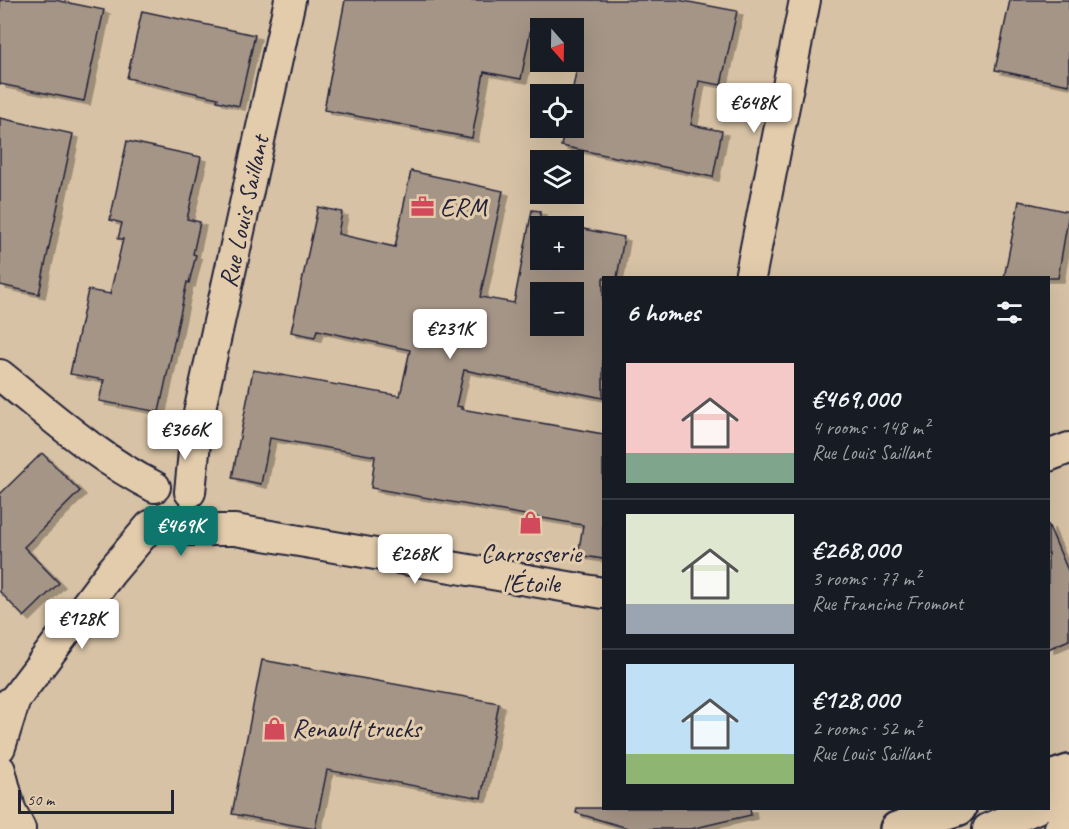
<!DOCTYPE html>
<meta charset="utf-8">
<style>
:root{--surface:#171b24;--page:#242831;--text:#f1f3f6;--muted:#9ea1a6;--line:#363941;--accent:#0f766e}
body{margin:0;font-family:Caveat,sans-serif;background:var(--page);color:var(--text);height:100vh;display:flex;flex-direction:column;font-size:22px;white-space:nowrap}
*{box-sizing:border-box;margin:0}
p{font-size:20px;color:var(--muted)}
.icon{flex:none;width:33px;height:33px;fill:none;stroke:currentColor;stroke-width:2;stroke-linecap:round;stroke-linejoin:round}
.map{position:relative;flex:1;overflow:hidden}
.sheet{position:absolute;left:602px;top:276px;width:448px;height:534px;display:flex;flex-direction:column;background:var(--surface);border-radius:0px;box-shadow:0 6px 24px #0002}
.sheet>*{flex:none}
.needle{width:39px;rotate:160deg}
.fabs{position:absolute;left:530px;top:18px;display:grid;gap:12px}
.fabs a{display:grid;place-items:center;width:54px;height:54px;border-radius:0px;background:var(--surface);box-shadow:0 6px 24px #0002;font-size:30px}
.scale{position:absolute;left:18px;bottom:15px;width:156px;box-sizing:border-box;padding-left:6px;border:3px solid #22223b;border-top:0;font-size:16px;line-height:21px;white-space:nowrap;color:#22223b;-webkit-text-stroke:4px #e3ccac;paint-order:stroke}
.price{position:absolute;translate:-50% -51px;padding:0 14px;border-radius:6px;background:#fff;color:#222;font-size:20px;line-height:39px;filter:drop-shadow(0 2px 3px #0008)}
.price::after{content:'';position:absolute;left:50%;top:36px;width:18px;height:14px;margin-left:-9px;background:inherit;clip-path:polygon(0 0,100% 0,50% 100%)}
.price.current{background:var(--accent);color:#fff}
ul{padding:0;list-style:none}
li{display:flex;align-items:center;gap:18px;height:150px;padding:0 24px}
li+li{border-top:2px solid var(--line)}
li span{display:grid;place-items:center;flex:none;width:168px;height:120px;border-radius:0px;color:#555}
li>.icon{margin-inline-start:auto}
span .icon{width:72px;height:72px;fill:#fffc;stroke-width:1}
li b{font-size:26px}
h2{display:flex;justify-content:space-between;align-items:center;height:72px;padding:0 24px;font-size:26px}
.map>svg:first-child{display:block}
.building{fill:#a59587;stroke:#22223b;stroke-width:1.5;fill-rule:evenodd;filter:url(#shadow)}
.lines{fill:none;stroke-linecap:round;stroke-linejoin:round}
.minor-casing{stroke:#22223b;stroke-width:34}
.major-casing{stroke:#22223b;stroke-width:38}
.minor{stroke:#e3ccac;stroke-width:30}
.major{stroke:#e3ccac;stroke-width:33}
.labels{text-anchor:middle;dominant-baseline:central;stroke-width:6;stroke-linejoin:round;paint-order:stroke}
.poi-label{font-size:26px;fill:#22223b;stroke:#e3ccac;text-anchor:start}
.street-label{font-size:26px;fill:#22223b;stroke:#e3ccac}
</style>
<div class="map">
<svg width="1069" height="829" viewBox="0 0 1069 829">
<defs>
<filter id="shadow"><feDropShadow dx="6" dy="4" stdDeviation="0" flood-color="#0004"/></filter>
</defs>
<rect width="100%" height="100%" fill="#d7c2a5"/>
<filter id="ink" filterUnits="userSpaceOnUse"><feTurbulence type="fractalNoise" baseFrequency=".0167" numOctaves="2"/><feDisplacementMap in="SourceGraphic" scale="12" xChannelSelector="R" yChannelSelector="G"/><feConvolveMatrix kernelMatrix="1 2 1 2 8 2 1 2 1" color-interpolation-filters="sRGB"/></filter>
<g filter="url(#ink)">
<!-- building -->
<g class="building">
<polygon points="0,0 55,0 104,10 84,101 0,84"/>
<polygon points="345,0 678,0 737,11 721,85 699,81 691,125 722,131 713,177 561,146 565,128 573,128 573,87 579,58 573,57 573,28 531,28 521,79 484,72 472,138 324,110"/>
<polygon points="1010,0 1069,0 1069,85 995,70"/>
<polygon points="142,11 255,35 239,106 217,101 218,98 127,78"/>
<polygon points="0,118 73,134 39,294 0,285"/>
<polygon points="127,141 201,157 187,219 200,222 193,254 196,255 189,283 187,282 159,412 99,401 104,380 70,374 88,290 110,294 123,239 118,239 122,223 110,220"/>
<path d="M411,171L503,191L480,297L514,303L532,210L540,211V260H573V227L624,237L617,278H603V398L464,370L456,406L462,407L461,409L603,434V559L578,555L583,525L371,488L375,456L270,438L261,484L232,478L253,370L400,396L410,350L317,330L315,337L291,332L318,207L342,212L338,234L395,247ZM540,292H573V326H540Z"/>
<polygon points="1019,201 1069,212 1058,278 1004,278"/>
<polygon points="42,453 80,491 24,547 59,583 24,617 0,592 0,494"/>
<polygon points="1048,524 1069,573 1069,640 1048,649"/>
<polygon points="262,660 499,703 481,798 327,770 315,829 232,814"/>
<polygon points="577,808 750,808 751,815 691,829 631,829 576,813"/>
</g>
<g class="lines">
<defs>
<g id="minor">
<polyline points="750,278 805,0"/>
<path d="M0,375C50,415 97,458 155,487"/>
<polyline points="1048,456 1069,448"/>
<path id="s1" d="M190,492L197,422L290,0"/>
<polyline points="184,530 235,530 603,593"/>
<polyline points="0,710 15,699 111,572 150,526"/>
<polyline points="0,747 15,699"/>
<polyline points="0,770 10,809 20,829"/>
<polyline points="1048,804 1069,795"/>
<polyline points="988,829 1037,808"/>
</g>
<g id="major">
<polyline points="1048,779 1069,772"/>
<polyline points="0,821 14,829"/>
<polyline points="897,829 959,808"/>
<polyline points="1061,829 1069,826"/>
</g>
</defs>
<!-- minor casing -->
<use href="#minor" class="minor-casing"/>
<!-- major casing -->
<use href="#major" class="major-casing"/>
<!-- minor -->
<use href="#minor" class="minor"/>
<!-- major -->
<use href="#major" class="major"/>
</g>
</g>
<!-- icons -->
<defs>
<symbol id="office-bare" viewBox="-9 -9 18 18"><path d="M-6-3h4V-5.5h4V-3h4V5H-6ZM-1-4.5V-3h2v-1.5ZM-6 0V1H6V0Z" fill="#d1495b" stroke="#e3ccac" stroke-width="2.5" paint-order="stroke"/></symbol>
<symbol id="shop-bare" viewBox="-9 -9 18 18"><path d="M-5-2.5h2.3a2.7 3.5 0 0 1 5.4 0H5L5.5 6h-11ZM-1.5-2.5h3a1.5 2.3 0 0 0-3 0Z" fill="#d1495b" stroke="#e3ccac" stroke-width="2.5" paint-order="stroke"/></symbol>
</defs>
<g fill-rule="evenodd">
<use href="#office-bare" x="406" y="190" width="33" height="33"/>
<use href="#shop-bare" x="514" y="506" width="33" height="33"/>
<use href="#shop-bare" x="258" y="712" width="33" height="33"/>
</g>
<g class="labels">
<!-- poi labels -->
<g class="poi-label">
<text x="440" y="207">ERM</text>
<text x="531" y="553" text-anchor="middle">Carrosserie<tspan x="531" dy="30">l'Étoile</tspan></text>
<text x="292" y="728">Renault trucks</text>
</g>
<!-- street labels -->
<g class="street-label">
<text stroke="none"><textPath href="#s1" startOffset="286">Rue Louis Saillant</textPath></text>
</g>
</g>
</svg>
<div class="fabs">
<a><svg class="needle" viewBox="-14 -14 28 28"><path d="M0-13l5 13h-10z" fill="#e53935"/><path d="M0 13l5-13h-10z" fill="#9ea1a6"/></svg></a>
<a><svg class="icon" aria-label="locate" viewBox="0 0 24 24"><circle cx="12" cy="12" r="6"/><path d="M12 2v4M12 18v4M2 12h4M18 12h4"/></svg></a>
<a><svg class="icon" aria-label="layers" viewBox="0 0 24 24"><path d="M12 4l9 5-9 5-9-5zM3 14l9 5 9-5"/></svg></a>
<a>+</a>
<a>−</a>
</div>
<div class="scale">50 m</div>
<b class="price" style="left:754px;top:134px">€648K</b>
<b class="price" style="left:450px;top:360px">€231K</b>
<b class="price" style="left:185px;top:461px">€366K</b>
<b class="price current" style="left:181px;top:557px">€469K</b>
<b class="price" style="left:415px;top:585px">€268K</b>
<b class="price" style="left:82px;top:650px">€128K</b>
<section class="sheet">
<h2>6 homes<svg class="icon" aria-label="filters" viewBox="0 0 24 24"><path d="M4 7h16M4 17h16"/><circle cx="9" cy="7" r="2"/><circle cx="15" cy="17" r="2"/></svg></h2>
<ul>
<li><span style="background:linear-gradient(#f6c9c9 75%,#7fa58c 0)"><svg class="icon" aria-label="home" viewBox="0 0 24 24"><path d="M3 11l9-7 9 7M6 9v11h12V9"/></svg></span><div><b>€469,000</b><p>4 rooms · 148 m²</p><p>Rue Louis Saillant</p></div></li>
<li><span style="background:linear-gradient(#dfe7d0 75%,#9aa5b1 0)"><svg class="icon" aria-label="home" viewBox="0 0 24 24"><path d="M3 11l9-7 9 7M6 9v11h12V9"/></svg></span><div><b>€268,000</b><p>3 rooms · 77 m²</p><p>Rue Francine Fromont</p></div></li>
<li><span style="background:linear-gradient(#bfe0f5 75%,#8fb573 0)"><svg class="icon" aria-label="home" viewBox="0 0 24 24"><path d="M3 11l9-7 9 7M6 9v11h12V9"/></svg></span><div><b>€128,000</b><p>2 rooms · 52 m²</p><p>Rue Louis Saillant</p></div></li>
</ul>
</section>
</div>
